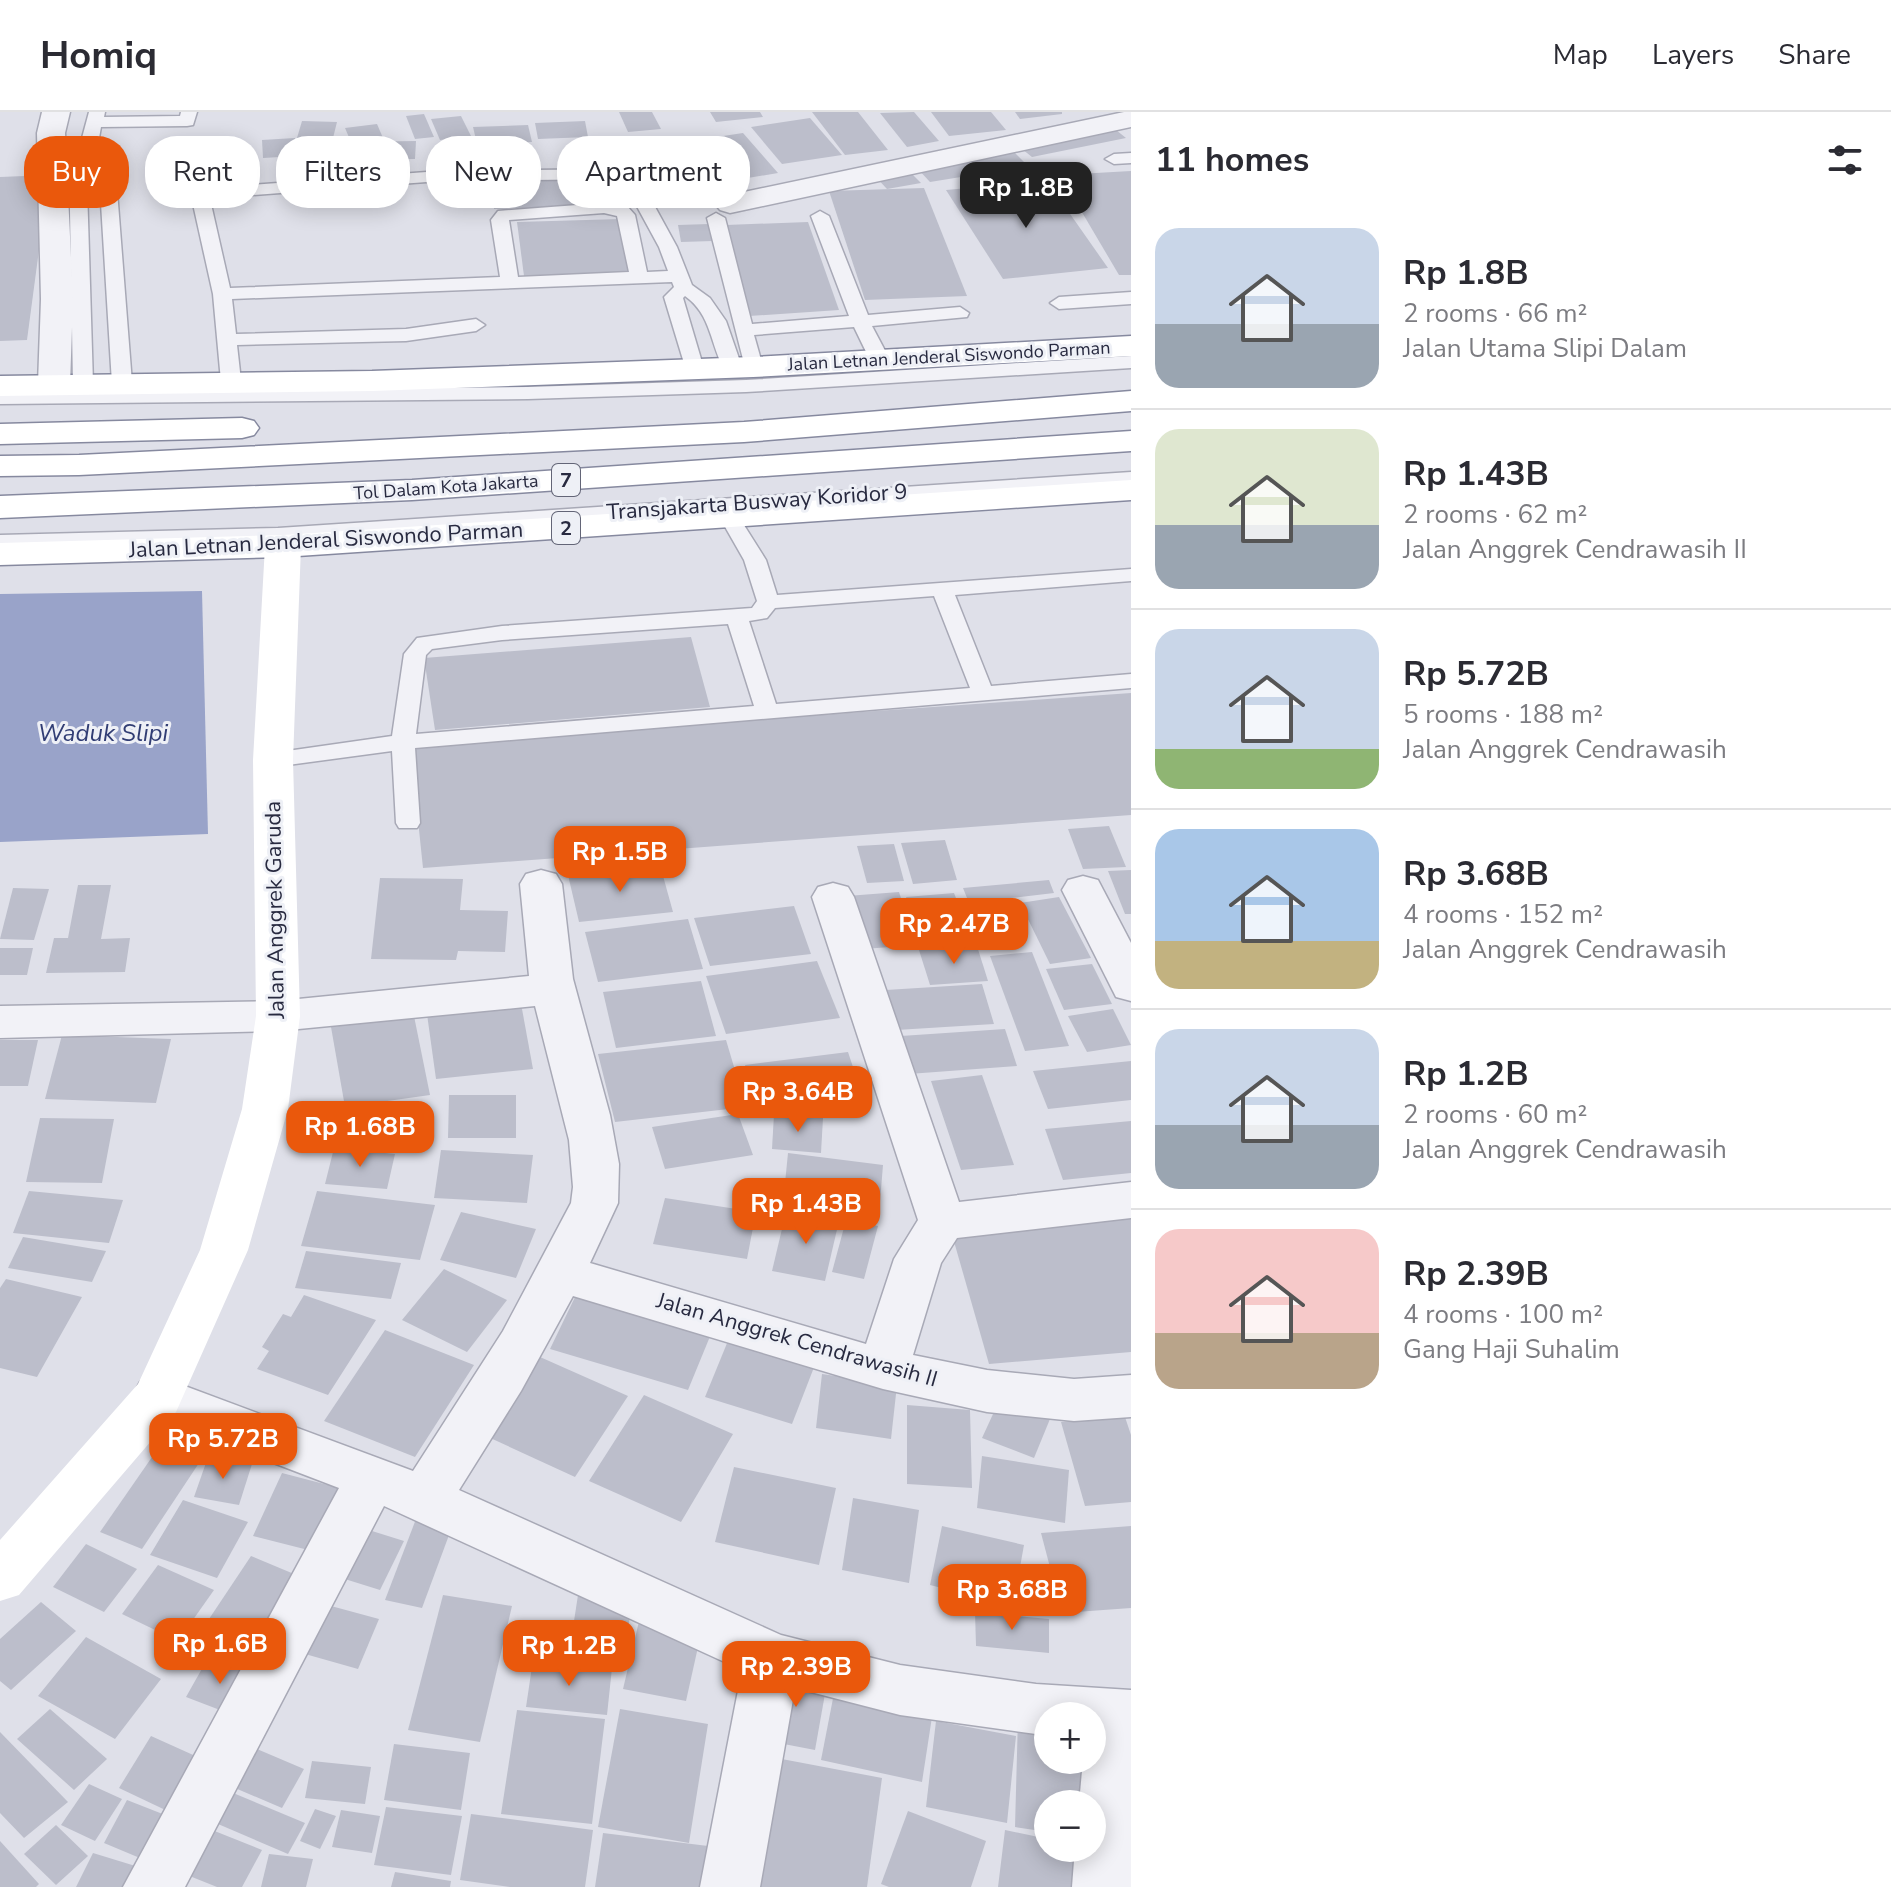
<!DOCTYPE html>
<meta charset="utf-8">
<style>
:root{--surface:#fff;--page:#f7f7f7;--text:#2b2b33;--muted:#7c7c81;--line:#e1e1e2;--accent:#ea580c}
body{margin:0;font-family:"Nunito Sans",sans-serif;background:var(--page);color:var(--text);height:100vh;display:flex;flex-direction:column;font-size:30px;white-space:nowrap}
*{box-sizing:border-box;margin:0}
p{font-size:26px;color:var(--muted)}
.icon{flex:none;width:44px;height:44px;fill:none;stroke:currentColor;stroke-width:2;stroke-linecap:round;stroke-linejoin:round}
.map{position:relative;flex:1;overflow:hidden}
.details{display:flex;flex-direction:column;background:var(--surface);width:760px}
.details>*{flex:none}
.guide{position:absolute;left:24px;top:24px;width:760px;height:72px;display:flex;gap:16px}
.controls{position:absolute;left:1034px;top:1590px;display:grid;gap:16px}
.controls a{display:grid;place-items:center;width:72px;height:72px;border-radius:50%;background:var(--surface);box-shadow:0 4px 20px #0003;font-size:40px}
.price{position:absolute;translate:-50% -68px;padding:0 18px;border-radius:16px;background:var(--accent);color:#fff;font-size:26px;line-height:52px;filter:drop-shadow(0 2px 4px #0008)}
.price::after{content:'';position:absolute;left:50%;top:48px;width:24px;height:18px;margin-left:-12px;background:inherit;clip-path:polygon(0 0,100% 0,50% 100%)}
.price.selected{background:#222;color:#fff}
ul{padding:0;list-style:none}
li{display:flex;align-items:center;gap:24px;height:200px;padding:0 24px}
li+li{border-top:2px solid var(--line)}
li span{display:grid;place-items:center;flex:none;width:224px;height:160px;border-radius:24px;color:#555}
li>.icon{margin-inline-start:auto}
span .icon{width:96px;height:96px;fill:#fffc;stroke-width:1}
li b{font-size:34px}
h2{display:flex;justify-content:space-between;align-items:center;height:96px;padding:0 24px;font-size:34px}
.tag{padding:0 28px;border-radius:32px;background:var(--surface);box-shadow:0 4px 20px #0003;font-size:28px;line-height:72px}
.tag.selected{background:var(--accent);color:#fff}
header{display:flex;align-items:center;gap:48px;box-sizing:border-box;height:112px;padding:0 40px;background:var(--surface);border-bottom:2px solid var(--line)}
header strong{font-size:38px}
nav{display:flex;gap:44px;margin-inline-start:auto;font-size:28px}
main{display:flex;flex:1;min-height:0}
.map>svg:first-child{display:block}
.water{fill:#99a3c9}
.building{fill:#bcbecb}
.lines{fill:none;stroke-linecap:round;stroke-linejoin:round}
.lane-casing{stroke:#a8a9b6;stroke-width:3}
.street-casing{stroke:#a8a9b6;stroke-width:3}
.highway-casing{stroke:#86899f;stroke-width:3}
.lane{fill:#f2f2f7;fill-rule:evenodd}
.street{fill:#f2f2f7;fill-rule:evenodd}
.secondary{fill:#fff;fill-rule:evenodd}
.highway{fill:#fff;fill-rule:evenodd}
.labels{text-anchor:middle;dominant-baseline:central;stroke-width:6;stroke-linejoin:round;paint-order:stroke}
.far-street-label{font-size:18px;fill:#282a40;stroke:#eef0f6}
.shield{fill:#eef0f6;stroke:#636577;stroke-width:2}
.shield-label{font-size:20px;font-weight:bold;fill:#282a40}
.street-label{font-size:22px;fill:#282a40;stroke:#eef0f6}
.water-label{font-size:24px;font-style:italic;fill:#313d74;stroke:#eef0f6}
</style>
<header>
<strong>Homiq</strong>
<nav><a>Map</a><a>Layers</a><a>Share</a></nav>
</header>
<main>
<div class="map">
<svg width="1131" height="1775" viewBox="0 0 1131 1775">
<rect width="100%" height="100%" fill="#dfe0e9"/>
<!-- water -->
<polygon class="water" points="202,479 208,722 0,730 0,482"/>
<!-- building -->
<g class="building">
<polygon points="619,0 652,0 661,17 628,20"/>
<polygon points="710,0 760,0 763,5 716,10"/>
<polygon points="812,0 858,0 888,38 845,43"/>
<polygon points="914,0 939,29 907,35 880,1"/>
<polygon points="931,0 991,0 1006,18 949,24"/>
<polygon points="1015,0 1062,0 1062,2 1020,7"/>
<polygon points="424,2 434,25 415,27 406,4"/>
<polygon points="461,4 471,24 440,28 431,7"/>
<polygon points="810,6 842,43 782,52 751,15"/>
<polygon points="302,9 337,10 333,26 297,26"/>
<polygon points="585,9 588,25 538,27 535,11"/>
<polygon points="377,12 383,26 351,30 345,16"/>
<polygon points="528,13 532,30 477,32 473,15"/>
<polygon points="1111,14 1126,26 1032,45 1017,33"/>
<polygon points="743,21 778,61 724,70 690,29"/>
<polygon points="295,26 296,44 263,46 262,28"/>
<polygon points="303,28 326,28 323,41 300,41"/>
<polygon points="416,29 415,47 348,48 350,30"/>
<polygon points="1015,41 1028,54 930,70 917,56"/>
<polygon points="907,57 921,71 887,77 874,63"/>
<polygon points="1131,59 1131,163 1119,163 1060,63"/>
<polygon points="49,63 27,228 0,229 0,65"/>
<polygon points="597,64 599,81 582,81 584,94 494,97 492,72 538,70 538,66"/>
<polygon points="1047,69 1108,156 1003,167 946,78"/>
<polygon points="468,73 469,89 440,90 438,74"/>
<polygon points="924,76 967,184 865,188 829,79"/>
<polygon points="621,107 631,160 524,164 517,110"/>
<polygon points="808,110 839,198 749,204 726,113"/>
<polygon points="709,112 713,129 681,130 678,113"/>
<polygon points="691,525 710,595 435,618 424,546"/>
<polygon points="1131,581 1131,703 423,756 410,632"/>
<polygon points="1109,714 1126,755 1083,757 1068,717"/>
<polygon points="945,728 957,768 913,772 901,731"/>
<polygon points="894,732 904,769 867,771 857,734"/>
<polygon points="660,753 673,800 579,810 568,763"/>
<polygon points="1131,758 1131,802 1125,802 1108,759"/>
<polygon points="380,766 463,767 460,798 508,799 505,840 458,839 456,848 371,847"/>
<polygon points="1049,768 1054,781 1011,786 1025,819 982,823 963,776"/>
<polygon points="78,773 111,773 101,827 130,826 125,860 46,861 54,826 68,826"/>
<polygon points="13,776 49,777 34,828 0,827"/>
<polygon points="899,780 916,833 864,837 847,784"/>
<polygon points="954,781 972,827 923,832 906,785"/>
<polygon points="1059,785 1091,846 1050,852 1020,791"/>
<polygon points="794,794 811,842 710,854 694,806"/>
<polygon points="688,807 703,857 598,870 585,820"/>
<polygon points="977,834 988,869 930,873 919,838"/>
<polygon points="0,836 33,836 27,863 0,863"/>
<polygon points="1032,840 1069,934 1025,939 990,844"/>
<polygon points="817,849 840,906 726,922 706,864"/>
<polygon points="1092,852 1112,892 1064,898 1046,857"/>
<polygon points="701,869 716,924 616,936 603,880"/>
<polygon points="982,872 994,912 880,919 870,879"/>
<polygon points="520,886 533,957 436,967 426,895"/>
<polygon points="1113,897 1131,933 1087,940 1068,904"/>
<polygon points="414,904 430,983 345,995 331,915"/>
<polygon points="1005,917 1017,954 895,963 886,925"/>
<polygon points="62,923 171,927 156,991 45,987"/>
<polygon points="0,928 38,928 28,974 0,974"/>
<polygon points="726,928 746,995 615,1010 598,942"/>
<polygon points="848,940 865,991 760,1004 745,953"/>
<polygon points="1131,949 1131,988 1048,997 1033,959"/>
<polygon points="982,963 1014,1053 961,1058 931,969"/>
<polygon points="449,983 516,983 516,1026 448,1026"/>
<polygon points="738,1002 753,1043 665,1057 652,1015"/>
<polygon points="774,1002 823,1006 821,1041 772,1037"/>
<polygon points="331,1003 386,1007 381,1035 325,1032"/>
<polygon points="40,1006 114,1007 102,1071 26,1070"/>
<polygon points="1131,1009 1131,1061 1063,1068 1045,1017"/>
<polygon points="334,1036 395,1042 387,1077 325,1072"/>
<polygon points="441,1038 533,1043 527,1091 434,1086"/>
<polygon points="788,1041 883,1053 879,1102 783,1091"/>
<polygon points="29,1079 123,1088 109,1131 13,1121"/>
<polygon points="317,1079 435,1093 420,1148 301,1134"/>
<polygon points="665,1086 756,1100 747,1147 653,1132"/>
<polygon points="1131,1097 1131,1240 989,1252 949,1112"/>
<polygon points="461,1100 536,1117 516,1166 440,1148"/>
<polygon points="786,1100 839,1109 825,1169 772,1159"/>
<polygon points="846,1108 878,1114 864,1167 832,1160"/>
<polygon points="23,1125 106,1139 92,1170 8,1156"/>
<polygon points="306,1139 401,1151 391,1187 295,1176"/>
<polygon points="444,1157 507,1188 467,1240 402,1208"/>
<polygon points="6,1167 82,1185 37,1265 0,1256 0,1176"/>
<polygon points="304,1183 376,1208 328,1283 257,1257 269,1239 262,1235 283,1202 291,1205"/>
<polygon points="576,1183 711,1222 688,1278 550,1237"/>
<polygon points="385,1218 474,1253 415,1345 324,1309"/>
<polygon points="732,1219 818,1245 792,1312 705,1285"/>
<polygon points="531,1241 628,1284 575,1365 475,1319"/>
<polygon points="822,1262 897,1273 891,1327 816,1316"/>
<polygon points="644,1283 733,1322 681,1410 589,1369"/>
<polygon points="999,1289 1050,1307 1034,1346 982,1326"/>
<polygon points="907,1293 970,1298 972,1376 907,1372"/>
<polygon points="1125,1305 1131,1323 1131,1390 1085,1394 1061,1310"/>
<polygon points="159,1335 199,1351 142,1437 100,1420"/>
<polygon points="982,1344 1069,1358 1065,1411 977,1396"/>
<polygon points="208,1345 252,1352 239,1393 194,1385"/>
<polygon points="734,1355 836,1376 819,1453 715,1430"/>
<polygon points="282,1361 351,1379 324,1442 253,1424"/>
<polygon points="853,1386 919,1398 909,1471 842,1458"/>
<polygon points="183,1388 248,1410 217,1466 150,1443"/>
<polygon points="416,1407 452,1415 422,1496 385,1488"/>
<polygon points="356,1414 404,1429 380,1478 332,1463"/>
<polygon points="942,1414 1024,1433 1013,1494 930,1473"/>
<polygon points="1131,1414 1131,1496 1062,1501 1041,1421"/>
<polygon points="86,1432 137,1457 104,1500 53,1475"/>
<polygon points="251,1444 306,1467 250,1553 195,1528"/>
<polygon points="158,1453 214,1478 178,1529 122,1502"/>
<polygon points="443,1483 512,1494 480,1630 408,1618"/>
<polygon points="578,1483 632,1489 623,1555 568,1548"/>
<polygon points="41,1490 76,1519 11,1578 0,1569 0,1527"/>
<polygon points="320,1491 379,1507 358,1557 298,1540"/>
<polygon points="975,1500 1049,1507 1049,1541 976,1534"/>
<polygon points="640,1505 702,1517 686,1589 623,1577"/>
<polygon points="86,1525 161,1567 115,1627 38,1584"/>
<polygon points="208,1546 255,1564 233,1603 186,1585"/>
<polygon points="533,1548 612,1556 607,1603 526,1595"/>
<polygon points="777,1556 828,1565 815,1638 763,1628"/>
<polygon points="836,1571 934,1592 922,1670 821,1648"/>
<polygon points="50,1597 107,1647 74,1678 17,1627"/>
<polygon points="620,1597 708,1612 689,1731 598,1715"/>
<polygon points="517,1598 605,1607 592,1712 501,1702"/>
<polygon points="1018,1605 1048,1610 1048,1648 1092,1648 1092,1616 1103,1617 1103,1727 1092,1725 1092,1692 1048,1692 1048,1720 1015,1715"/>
<polygon points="936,1609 1016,1624 1007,1711 926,1695"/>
<polygon points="0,1620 68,1690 24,1726 0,1701"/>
<polygon points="151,1624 211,1651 178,1704 119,1676"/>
<polygon points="236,1628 304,1657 282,1696 214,1667"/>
<polygon points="394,1632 470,1641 461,1698 384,1688"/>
<polygon points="756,1642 882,1666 867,1775 732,1775"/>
<polygon points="312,1649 371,1655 365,1692 305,1686"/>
<polygon points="89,1672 122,1687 95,1729 61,1713"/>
<polygon points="214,1673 305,1711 288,1742 197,1703"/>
<polygon points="127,1688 183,1710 159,1754 104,1731"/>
<polygon points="386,1695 462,1704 451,1763 374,1753"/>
<polygon points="315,1697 336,1704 320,1737 300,1729"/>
<polygon points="341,1698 380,1704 372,1741 332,1735"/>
<polygon points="908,1699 986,1729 971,1775 889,1775 881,1772"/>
<polygon points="471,1702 593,1718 585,1775 510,1775 460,1768"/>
<polygon points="192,1710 262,1738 242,1775 217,1775 167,1755"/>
<polygon points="56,1713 88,1744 56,1773 24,1742"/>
<polygon points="1005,1718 1048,1727 1048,1736 1082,1736 1078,1775 998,1775"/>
<polygon points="603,1721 716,1735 712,1775 595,1775"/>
<polygon points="0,1729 39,1772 36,1775 0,1775"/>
<polygon points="93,1741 155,1760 147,1775 76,1775"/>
<polygon points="269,1742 313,1747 306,1775 261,1775"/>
<polygon points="395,1760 451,1769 450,1775 391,1775"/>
</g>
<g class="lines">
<defs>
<g id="lane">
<polygon points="89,0 105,0 104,5 180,4 181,0 197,0 193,13 187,14 101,15 99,26 114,40 132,271 122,277 112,271 98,42 91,36 86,42 93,272 83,278 73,272 69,41 82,26"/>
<polygon points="1131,41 1131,51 1114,52 1105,47 1114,42"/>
<path d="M628,57L637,62L677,135L692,173L710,186L726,209L742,255L739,259H725C710,233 712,203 685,184L683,186L704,257L694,263L687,261L664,185L674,175L672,170L232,187L236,222L406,217L476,207L485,213L476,219L406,229L237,233L241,269L231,275L221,269L213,182L193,92L197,80L211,76L440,59ZM622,67L659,135L668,159L647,160L635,103L627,94L604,91L498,99L491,108L500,165L230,176L211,92L214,86L440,69ZM604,101L617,104L629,160L518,165L509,108Z"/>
<polygon points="820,99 829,104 868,203 960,195 969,201 967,205 872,214 890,248 880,254 870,248 854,215 754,223 763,255 760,259 746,259 707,106 716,101 725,106 752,212 849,204 811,104"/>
<polygon points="1131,180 1131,192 1059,197 1050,191 1059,185"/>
<polygon points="1131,244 1131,256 746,280 528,287 0,292 0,280 528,275 746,268"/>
<polygon points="1131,360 1131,372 278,428 0,435 0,423 278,416"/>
<path d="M730,400L737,402L766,448L777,483L1131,457V469L955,483L991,574L1131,562V576L415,636L420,711L417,716H399L396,711L392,639L273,655L265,653L261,648L265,643L273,641L392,624L404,542L417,526L502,514L752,496L757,489L744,448L720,406ZM934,484L970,576L776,592L749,509L767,506L775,496ZM728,512L754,594L416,622L426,543L432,537L502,528Z"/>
</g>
<g id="street">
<polygon points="42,0 70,0 65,21 73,187 70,272 66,279 54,282 42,279 38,272 41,187 37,21"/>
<polygon points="1124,0 1131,0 1131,15 730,101 720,98 715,92 720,86 730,83"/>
<polygon points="541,758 556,762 562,772 573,867 610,1003 619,1052 618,1091 590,1151 866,1232 894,1147 918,1108 812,785 818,775 833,771 848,775 854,785 959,1090 1131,1070 1131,1106 957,1126 941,1151 913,1243 987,1258 1074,1267 1131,1263 1131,1305 1074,1309 987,1300 883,1277 573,1184 521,1279 459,1378 781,1523 900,1553 1036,1572 1131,1578 1131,1775 1072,1775 1075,1736 1092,1736 1092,1692 1079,1692 1083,1648 1092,1648 1092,1604 1048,1604 1048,1623 1036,1622 900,1603 795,1576 760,1775 700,1775 742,1558 384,1394 185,1775 123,1775 339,1376 140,1300 132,1285 140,1270 158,1264 413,1359 503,1219 571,1091 573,1075 569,1028 535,894 278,919 0,926 0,894 278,889 529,864 520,772 526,762"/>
<polygon points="1083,764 1098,768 1131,831 1131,889 1116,885 1062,778 1068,768"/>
</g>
<g id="highway">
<polygon points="1131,224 1131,244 753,265 372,279 0,284 0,264 372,259 753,245"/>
<polygon points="1131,279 1131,299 744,330 79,363 0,364 0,344 79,343 744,310"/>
<polygon points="242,306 254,309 259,316 254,323 242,326 0,332 0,312"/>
<polygon points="1131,319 1131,339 412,388 0,406 0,384 412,368"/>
<polygon points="1131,368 1131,388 283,445 0,453 0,431 283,423"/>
</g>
</defs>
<!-- lane casing -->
<use href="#lane" class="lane-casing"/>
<!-- street casing -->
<use href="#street" class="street-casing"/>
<!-- highway casing -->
<use href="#highway" class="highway-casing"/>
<!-- lane -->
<use href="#lane" class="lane"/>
<!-- street -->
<use href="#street" class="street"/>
<!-- secondary -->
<polygon class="secondary" points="283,423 296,426 301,434 293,648 300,904 288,997 248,1138 176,1300 19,1483 0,1489 0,1428 138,1272 200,1138 242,997 256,904 253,648 265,434 270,426"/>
<!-- highway -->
<use href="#highway" class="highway"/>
</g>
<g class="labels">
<!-- far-street labels -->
<g class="far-street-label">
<text transform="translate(949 244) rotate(-3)">Jalan Letnan Jenderal Siswondo Parman</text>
<text transform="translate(446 375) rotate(-4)">Tol Dalam Kota Jakarta</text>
</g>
<!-- shield labels -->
<g class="shield">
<rect x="552" y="352" width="28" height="32" rx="6"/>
<rect x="552" y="400" width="28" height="32" rx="6"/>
</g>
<g class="shield-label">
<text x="566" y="368">7</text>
<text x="566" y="416">2</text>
</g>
<!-- street labels -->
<g class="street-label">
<text transform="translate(757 390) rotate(-4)">Transjakarta Busway Koridor 9</text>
<text transform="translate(326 428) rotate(-3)">Jalan Letnan Jenderal Siswondo Parman</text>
<text transform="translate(275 798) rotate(-91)">Jalan Anggrek Garuda</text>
<text transform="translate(797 1228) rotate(16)">Jalan Anggrek Cendrawasih II</text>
</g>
<!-- water labels -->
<g class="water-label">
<text x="103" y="621">Waduk Slipi</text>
</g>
</g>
</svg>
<div class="controls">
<a>+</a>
<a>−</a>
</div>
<b class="price selected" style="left:1026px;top:118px">Rp 1.8B</b>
<b class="price" style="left:620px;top:782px">Rp 1.5B</b>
<b class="price" style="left:954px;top:854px">Rp 2.47B</b>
<b class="price" style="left:798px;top:1022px">Rp 3.64B</b>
<b class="price" style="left:360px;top:1057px">Rp 1.68B</b>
<b class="price" style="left:806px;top:1134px">Rp 1.43B</b>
<b class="price" style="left:223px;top:1369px">Rp 5.72B</b>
<b class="price" style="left:1012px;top:1520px">Rp 3.68B</b>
<b class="price" style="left:220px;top:1574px">Rp 1.6B</b>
<b class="price" style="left:569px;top:1576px">Rp 1.2B</b>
<b class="price" style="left:796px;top:1597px">Rp 2.39B</b>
<div class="guide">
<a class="tag selected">Buy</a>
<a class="tag">Rent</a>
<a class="tag">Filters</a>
<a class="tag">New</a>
<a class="tag">Apartment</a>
</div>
</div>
<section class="details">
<h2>11 homes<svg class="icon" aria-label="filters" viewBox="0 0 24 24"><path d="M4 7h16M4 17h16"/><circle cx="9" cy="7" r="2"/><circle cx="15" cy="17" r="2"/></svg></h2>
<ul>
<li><span style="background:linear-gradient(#c9d6e8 60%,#9aa5b1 0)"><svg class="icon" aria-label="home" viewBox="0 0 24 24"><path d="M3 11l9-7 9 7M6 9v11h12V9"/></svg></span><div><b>Rp 1.8B</b><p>2 rooms · 66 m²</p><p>Jalan Utama Slipi Dalam</p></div></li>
<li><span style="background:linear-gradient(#dfe7d0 60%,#9aa5b1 0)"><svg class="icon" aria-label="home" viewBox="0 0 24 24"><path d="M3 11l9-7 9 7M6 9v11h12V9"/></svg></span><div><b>Rp 1.43B</b><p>2 rooms · 62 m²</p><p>Jalan Anggrek Cendrawasih II</p></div></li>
<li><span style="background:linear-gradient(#c9d6e8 75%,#8fb573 0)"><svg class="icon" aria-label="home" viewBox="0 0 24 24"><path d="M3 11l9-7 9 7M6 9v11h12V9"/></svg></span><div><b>Rp 5.72B</b><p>5 rooms · 188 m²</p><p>Jalan Anggrek Cendrawasih</p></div></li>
<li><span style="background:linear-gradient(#a9c7e8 70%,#c2b280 0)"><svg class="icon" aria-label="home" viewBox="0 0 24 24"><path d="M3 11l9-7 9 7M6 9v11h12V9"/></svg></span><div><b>Rp 3.68B</b><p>4 rooms · 152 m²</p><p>Jalan Anggrek Cendrawasih</p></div></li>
<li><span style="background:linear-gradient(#c9d6e8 60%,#9aa5b1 0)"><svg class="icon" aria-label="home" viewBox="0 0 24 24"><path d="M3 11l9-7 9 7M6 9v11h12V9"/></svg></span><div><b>Rp 1.2B</b><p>2 rooms · 60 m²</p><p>Jalan Anggrek Cendrawasih</p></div></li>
<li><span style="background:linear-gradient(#f6c9c9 65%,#b9a48a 0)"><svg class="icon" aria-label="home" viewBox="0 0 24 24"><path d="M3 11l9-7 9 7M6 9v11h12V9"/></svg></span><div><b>Rp 2.39B</b><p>4 rooms · 100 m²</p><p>Gang Haji Suhalim</p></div></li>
</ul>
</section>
</main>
